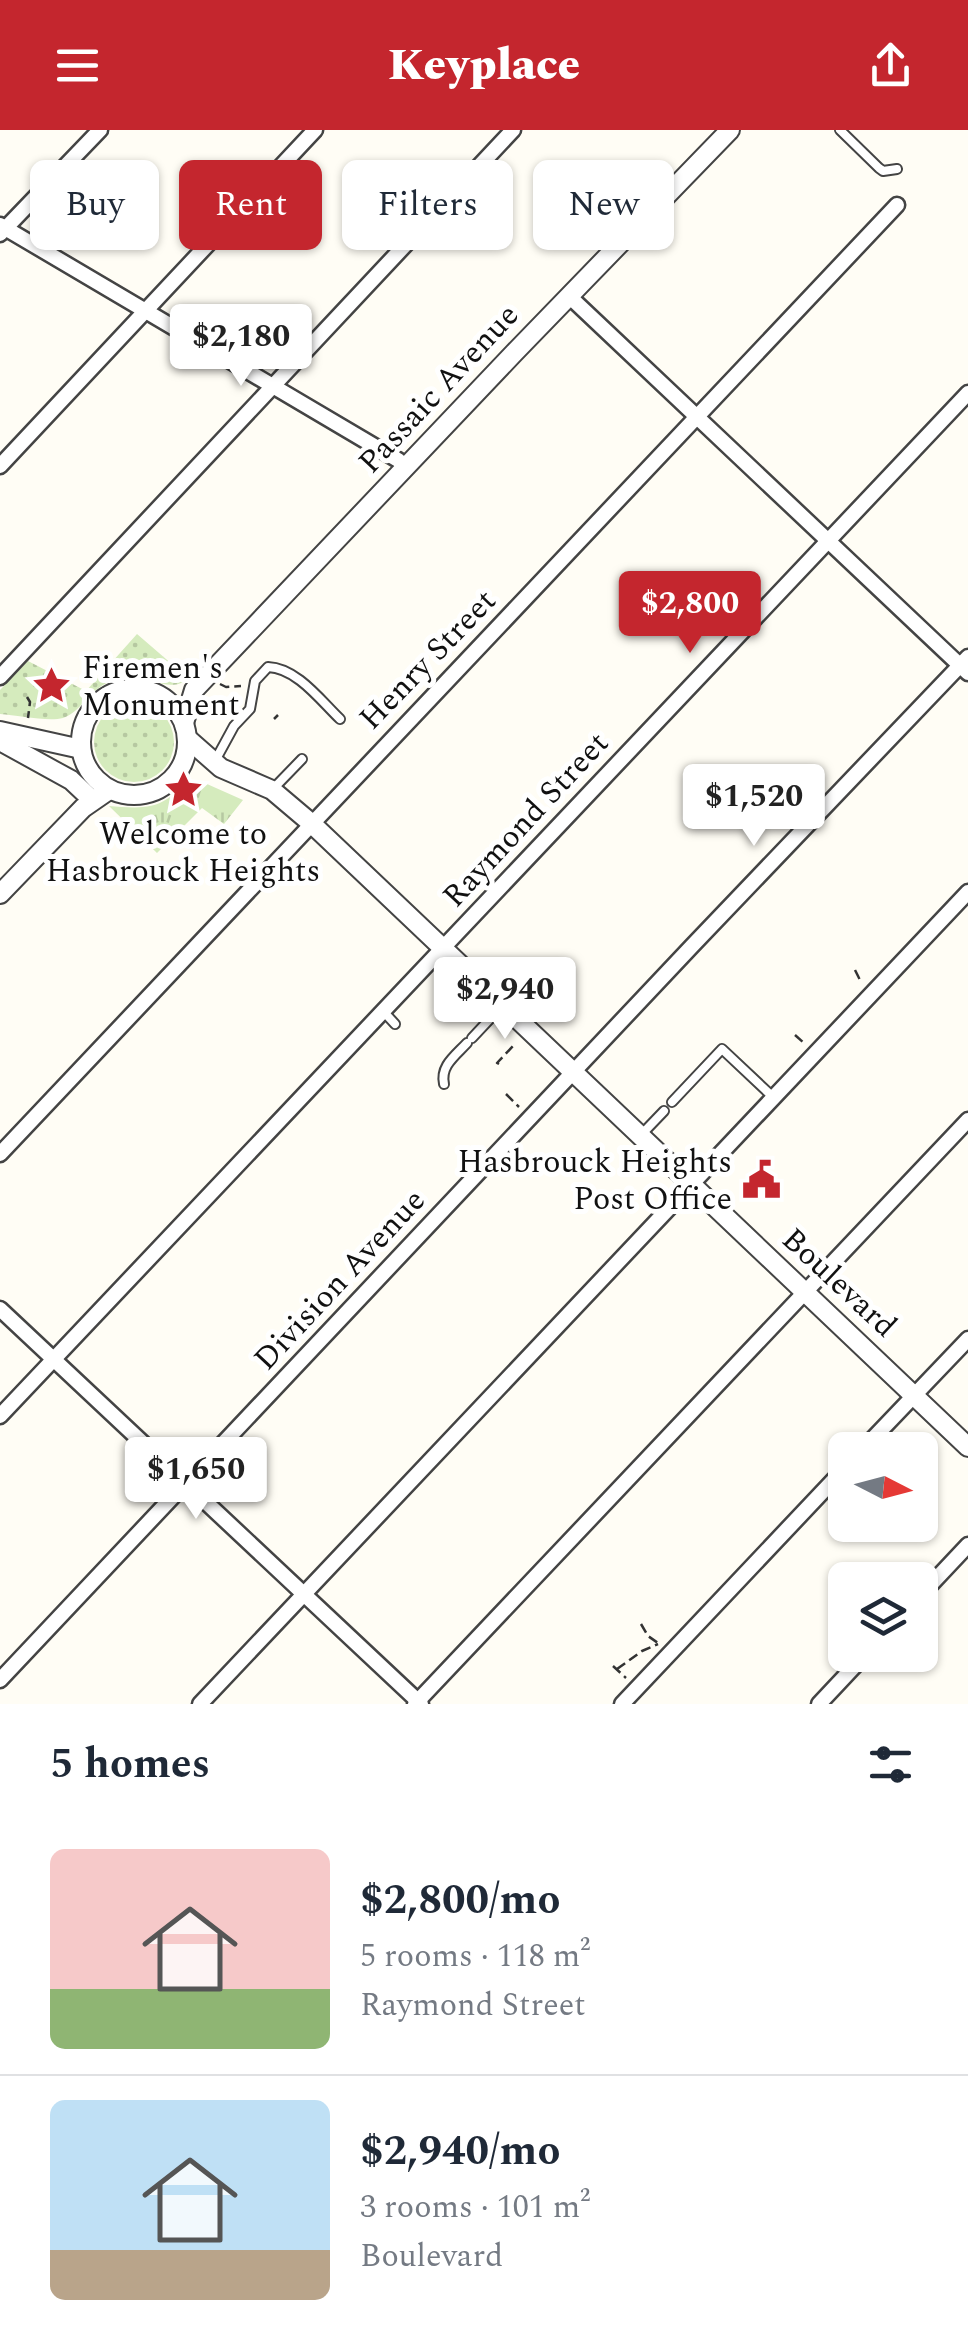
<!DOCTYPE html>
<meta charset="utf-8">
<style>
:root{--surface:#fff;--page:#f2f2f3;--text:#1f2937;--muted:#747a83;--line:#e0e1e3;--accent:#c4262e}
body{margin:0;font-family:Spectral,serif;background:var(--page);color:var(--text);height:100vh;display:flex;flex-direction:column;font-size:38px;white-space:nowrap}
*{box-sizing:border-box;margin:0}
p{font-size:32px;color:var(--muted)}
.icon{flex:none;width:55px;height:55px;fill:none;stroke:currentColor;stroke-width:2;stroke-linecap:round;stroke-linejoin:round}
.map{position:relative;height:1574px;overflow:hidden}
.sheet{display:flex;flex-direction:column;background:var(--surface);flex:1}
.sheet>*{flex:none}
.guide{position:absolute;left:30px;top:30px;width:910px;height:90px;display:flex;gap:20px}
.needle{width:65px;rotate:96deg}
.tools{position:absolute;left:828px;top:1302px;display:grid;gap:20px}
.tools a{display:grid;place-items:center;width:110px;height:110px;border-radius:15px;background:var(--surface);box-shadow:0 2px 8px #0004;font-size:50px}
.price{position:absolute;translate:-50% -85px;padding:0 22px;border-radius:10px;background:#fff;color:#222;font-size:32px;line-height:65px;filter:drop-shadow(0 2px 5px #0008)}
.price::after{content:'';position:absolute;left:50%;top:60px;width:30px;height:22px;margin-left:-15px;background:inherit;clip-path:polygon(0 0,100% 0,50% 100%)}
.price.selected{background:var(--accent);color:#fff}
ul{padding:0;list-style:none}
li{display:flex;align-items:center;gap:30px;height:250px;padding:0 50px}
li+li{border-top:2px solid var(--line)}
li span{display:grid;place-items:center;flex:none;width:280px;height:200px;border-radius:15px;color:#555}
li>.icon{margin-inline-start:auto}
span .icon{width:120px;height:120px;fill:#fffc;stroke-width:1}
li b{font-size:42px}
h2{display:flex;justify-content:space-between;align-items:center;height:120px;padding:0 50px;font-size:42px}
.tag{padding:0 35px;border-radius:15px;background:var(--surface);box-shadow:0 2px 8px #0004;font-size:35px;line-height:90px}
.tag.selected{background:var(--accent);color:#fff}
header{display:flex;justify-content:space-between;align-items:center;height:130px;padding:0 50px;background:var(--accent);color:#fff;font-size:45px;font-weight:800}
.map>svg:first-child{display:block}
.grass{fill:url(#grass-dots)}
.park{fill:url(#park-tufts)}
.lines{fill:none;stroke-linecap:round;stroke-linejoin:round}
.service-casing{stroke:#444;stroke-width:12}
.minor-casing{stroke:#444;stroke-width:19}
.tertiary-casing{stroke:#444;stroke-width:22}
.path{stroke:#333;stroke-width:2.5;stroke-dasharray:10 5;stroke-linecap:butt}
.service{stroke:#fff;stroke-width:8}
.minor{stroke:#fff;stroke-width:14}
.tertiary{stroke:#fff;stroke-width:18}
.labels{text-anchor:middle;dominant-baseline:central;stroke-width:10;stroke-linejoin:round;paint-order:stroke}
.street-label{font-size:32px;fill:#111;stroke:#fff}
.poi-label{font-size:32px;fill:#111;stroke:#fff;text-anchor:start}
</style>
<header><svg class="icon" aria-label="menu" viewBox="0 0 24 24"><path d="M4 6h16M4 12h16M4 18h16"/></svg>Keyplace<svg class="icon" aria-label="share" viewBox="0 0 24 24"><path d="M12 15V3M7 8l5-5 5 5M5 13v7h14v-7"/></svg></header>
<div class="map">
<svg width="968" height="1574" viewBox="0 0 968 1574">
<defs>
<pattern id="grass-dots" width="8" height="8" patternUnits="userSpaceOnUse" patternTransform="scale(2.5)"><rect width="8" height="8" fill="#d5ebbd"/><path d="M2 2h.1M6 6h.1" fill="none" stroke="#b6c8a1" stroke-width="1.8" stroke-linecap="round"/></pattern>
<pattern id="park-tufts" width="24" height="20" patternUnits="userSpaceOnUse" patternTransform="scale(2.5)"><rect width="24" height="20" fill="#d5ebbd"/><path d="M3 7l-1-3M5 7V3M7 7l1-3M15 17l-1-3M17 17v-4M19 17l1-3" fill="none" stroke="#b6c8a1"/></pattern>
</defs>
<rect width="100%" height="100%" fill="#fffdf5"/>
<!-- grass -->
<g class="grass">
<path d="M137,504L188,548C173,565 145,544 121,548C90,554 84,581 63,588C48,592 17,585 0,584V560L28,531L86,561Z"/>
<circle cx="134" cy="612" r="40"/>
</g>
<!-- park -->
<path class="park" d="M196,652L207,654L243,670L224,694L202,678L157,723L109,676C128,677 149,681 167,669C178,662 183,655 196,652Z"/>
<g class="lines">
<defs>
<g id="service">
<polyline points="840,0 879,38 883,41 897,39"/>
<path d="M216,629L234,596L250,579L255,551L268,537C297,538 321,571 340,589"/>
<polyline points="272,660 302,629"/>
<polyline points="383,881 395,894"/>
<polyline points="472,908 502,876"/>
<path d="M444,954C440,936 455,926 467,913"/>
<polyline points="672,972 722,919 773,967"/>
<polyline points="640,1006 664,981"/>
</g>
<g id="minor">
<polyline points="0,95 398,330 406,337"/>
<polyline points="0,104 100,0"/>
<polyline points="569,166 968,543"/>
<polyline points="0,336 315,0"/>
<polyline points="0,547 513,0"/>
<polyline points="0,1024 897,75"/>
<polyline points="0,1179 421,1574"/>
<polyline points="0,1286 968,263"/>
<polyline points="862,1320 968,1209"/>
<polyline points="920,1466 968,1415"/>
<polyline points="0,1550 692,816 968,527"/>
<polyline points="200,1574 968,762"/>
<polyline points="415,1574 968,990"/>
<polyline points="622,1574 845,1338"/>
<polyline points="819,1574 865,1525"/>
</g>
<g id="tertiary">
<circle cx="134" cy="612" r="53"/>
<polyline points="184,593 194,560 514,223 730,0"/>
<polyline points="0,601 81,619"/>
<polyline points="188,609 221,638 272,660 311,693 968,1317"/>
<polyline points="0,611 71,650 88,666"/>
<polyline points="0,764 83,678 109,660"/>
</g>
</defs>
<!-- service casing -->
<use href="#service" class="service-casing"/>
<!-- minor casing -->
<use href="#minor" class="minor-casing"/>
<!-- tertiary casing -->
<use href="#tertiary" class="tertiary-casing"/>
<!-- path -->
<g class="path">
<polyline points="220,554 226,557 241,556"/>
<polyline points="27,567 30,572 28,588"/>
<polyline points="274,589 278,585"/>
<polyline points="855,840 861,852"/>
<polyline points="795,905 805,914"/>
<polyline points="499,934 497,933 515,914"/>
<polyline points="506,964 519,977"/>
<polyline points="641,1494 648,1506 658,1513"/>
<polyline points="613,1536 626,1548"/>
<polyline points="617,1539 642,1521 658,1514"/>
</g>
<!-- service -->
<use href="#service" class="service"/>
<!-- minor -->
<use href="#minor" class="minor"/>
<!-- tertiary -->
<use href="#tertiary" class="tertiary"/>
</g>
<!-- icons -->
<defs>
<symbol id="sight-bare" viewBox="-9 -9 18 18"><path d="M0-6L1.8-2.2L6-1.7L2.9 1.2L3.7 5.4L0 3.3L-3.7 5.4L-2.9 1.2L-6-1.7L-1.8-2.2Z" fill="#c4262e" stroke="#fff" stroke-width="2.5" paint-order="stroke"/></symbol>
<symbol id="civic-bare" viewBox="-9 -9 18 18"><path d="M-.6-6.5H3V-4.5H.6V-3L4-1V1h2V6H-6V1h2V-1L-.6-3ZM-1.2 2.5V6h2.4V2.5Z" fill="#c4262e" stroke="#fff" stroke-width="2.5" paint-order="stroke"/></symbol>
</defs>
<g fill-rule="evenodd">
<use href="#sight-bare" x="24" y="528" width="55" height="55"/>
<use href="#sight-bare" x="156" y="632" width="55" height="55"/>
<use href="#civic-bare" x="734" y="1022" width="55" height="55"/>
</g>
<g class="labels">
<!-- street labels -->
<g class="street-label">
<text transform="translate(439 259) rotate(-47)">Passaic Avenue</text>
<text transform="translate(428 530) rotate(-46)">Henry Street</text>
<text transform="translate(526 690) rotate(-47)">Raymond Street</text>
<text transform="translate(340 1150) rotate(-47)">Division Avenue</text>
<text transform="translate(839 1153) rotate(43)">Boulevard</text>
</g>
<!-- poi labels -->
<g class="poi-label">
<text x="82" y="538">Firemen's<tspan x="82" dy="37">Monument</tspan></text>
<text x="183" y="704" text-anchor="middle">Welcome to<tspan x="183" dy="37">Hasbrouck Heights</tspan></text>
<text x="732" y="1032" text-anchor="end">Hasbrouck Heights<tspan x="732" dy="37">Post Office</tspan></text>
</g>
</g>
</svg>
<div class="tools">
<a><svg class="needle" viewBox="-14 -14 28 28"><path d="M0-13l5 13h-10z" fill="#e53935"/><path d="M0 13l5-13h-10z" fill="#747a83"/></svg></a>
<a><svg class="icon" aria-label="layers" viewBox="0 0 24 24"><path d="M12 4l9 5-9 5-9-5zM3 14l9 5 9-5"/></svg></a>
</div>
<b class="price" style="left:241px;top:259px">$2,180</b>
<b class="price selected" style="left:690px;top:526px">$2,800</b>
<b class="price" style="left:754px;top:719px">$1,520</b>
<b class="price" style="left:505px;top:912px">$2,940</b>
<b class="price" style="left:196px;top:1392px">$1,650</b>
<div class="guide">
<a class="tag">Buy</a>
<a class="tag selected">Rent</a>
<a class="tag">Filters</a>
<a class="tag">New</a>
</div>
</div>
<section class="sheet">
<h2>5 homes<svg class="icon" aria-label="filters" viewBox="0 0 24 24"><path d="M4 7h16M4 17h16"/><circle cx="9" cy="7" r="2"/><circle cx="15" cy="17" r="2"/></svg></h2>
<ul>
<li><span style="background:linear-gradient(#f6c9c9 70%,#8fb573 0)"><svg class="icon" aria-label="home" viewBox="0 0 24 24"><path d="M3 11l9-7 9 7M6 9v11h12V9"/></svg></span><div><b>$2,800/mo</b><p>5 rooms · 118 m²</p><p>Raymond Street</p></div></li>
<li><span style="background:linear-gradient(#bfe0f5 75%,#b9a48a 0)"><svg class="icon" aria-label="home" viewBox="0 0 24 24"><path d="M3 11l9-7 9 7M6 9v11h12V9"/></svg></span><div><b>$2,940/mo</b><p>3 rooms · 101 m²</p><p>Boulevard</p></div></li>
</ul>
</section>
